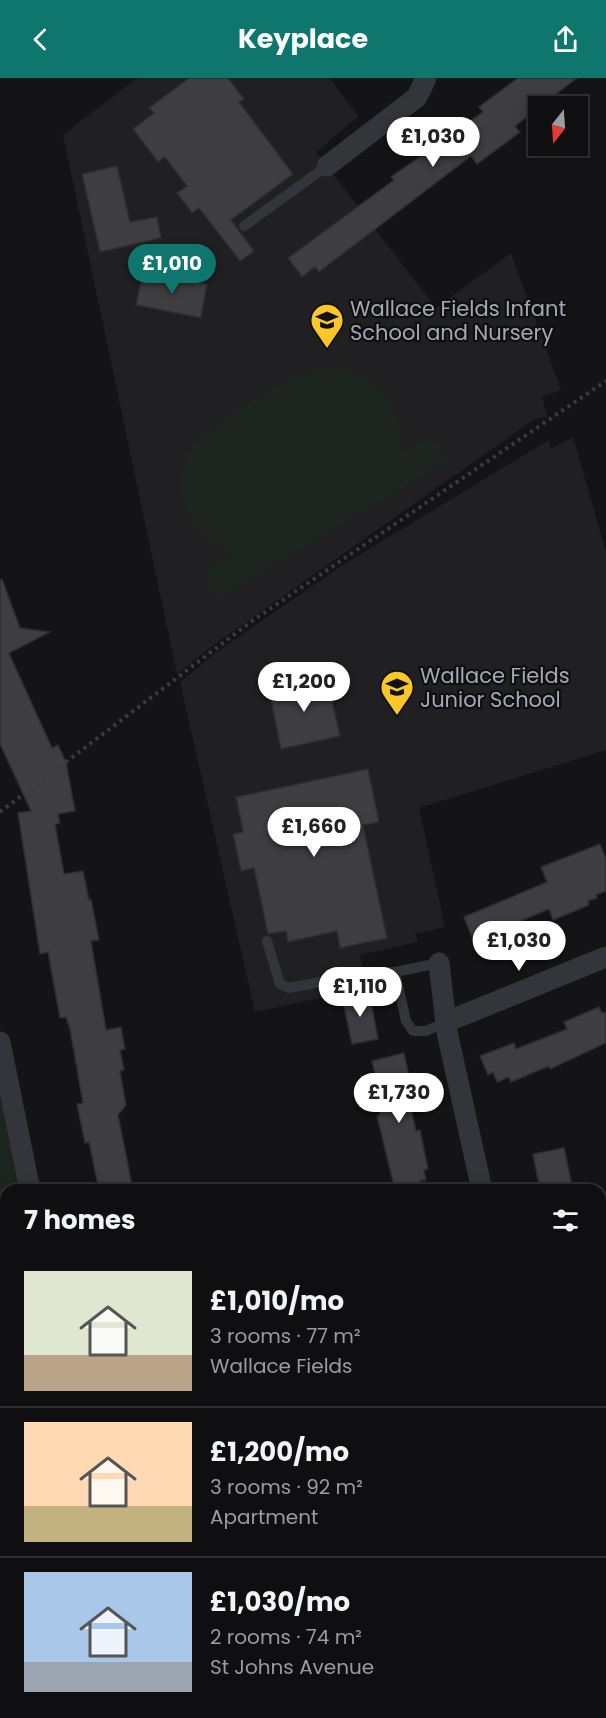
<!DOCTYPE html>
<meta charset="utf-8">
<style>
:root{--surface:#0f0e10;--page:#1d1c1e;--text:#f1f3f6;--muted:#9b9c9f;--line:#2f2e30;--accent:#0f766e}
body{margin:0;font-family:Poppins,sans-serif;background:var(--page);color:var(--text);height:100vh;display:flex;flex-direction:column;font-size:22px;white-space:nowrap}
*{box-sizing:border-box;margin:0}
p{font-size:20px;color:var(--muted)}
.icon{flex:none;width:33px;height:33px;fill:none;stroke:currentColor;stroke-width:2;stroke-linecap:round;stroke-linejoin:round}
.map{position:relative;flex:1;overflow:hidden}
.drawer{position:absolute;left:0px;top:1106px;width:606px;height:536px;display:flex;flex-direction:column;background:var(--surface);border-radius:18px 18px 0 0;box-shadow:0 3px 15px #0003,0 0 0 2px var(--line)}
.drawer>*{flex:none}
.needle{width:39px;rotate:197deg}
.fabs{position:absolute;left:528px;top:18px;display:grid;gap:12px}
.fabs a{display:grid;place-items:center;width:60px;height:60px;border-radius:0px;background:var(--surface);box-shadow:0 3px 15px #0003,0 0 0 2px var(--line);font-size:30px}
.price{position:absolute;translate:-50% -51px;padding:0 14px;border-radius:21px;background:#fff;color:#222;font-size:20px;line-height:39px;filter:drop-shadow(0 2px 3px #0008)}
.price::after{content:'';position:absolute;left:50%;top:36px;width:18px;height:14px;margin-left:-9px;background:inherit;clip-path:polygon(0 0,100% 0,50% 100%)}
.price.active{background:var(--accent);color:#fff}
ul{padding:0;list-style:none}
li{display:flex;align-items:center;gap:18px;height:150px;padding:0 24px}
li+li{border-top:2px solid var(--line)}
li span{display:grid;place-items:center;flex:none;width:168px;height:120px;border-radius:0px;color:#555}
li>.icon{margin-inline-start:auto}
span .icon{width:72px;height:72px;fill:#fffc;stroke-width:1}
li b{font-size:26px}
h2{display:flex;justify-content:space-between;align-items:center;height:72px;padding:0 24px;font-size:26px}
header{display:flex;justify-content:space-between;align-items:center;height:78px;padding:0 24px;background:var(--accent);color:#fff;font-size:27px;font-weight:700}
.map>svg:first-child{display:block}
.built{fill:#201f22}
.green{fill:#1d251f}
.building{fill:#3e3d42;stroke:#2e2d32;stroke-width:1.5}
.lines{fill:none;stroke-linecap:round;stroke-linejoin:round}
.path{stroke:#3a3c42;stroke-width:4;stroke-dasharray:3 4.5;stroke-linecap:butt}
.service{stroke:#34353b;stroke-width:10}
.minor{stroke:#34353b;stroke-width:21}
.labels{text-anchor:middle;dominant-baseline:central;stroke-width:4.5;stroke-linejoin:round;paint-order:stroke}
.poi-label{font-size:21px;fill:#a4a8b6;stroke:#0f0f10;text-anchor:start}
</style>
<header><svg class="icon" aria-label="back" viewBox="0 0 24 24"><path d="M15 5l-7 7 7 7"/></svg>Keyplace<svg class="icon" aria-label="share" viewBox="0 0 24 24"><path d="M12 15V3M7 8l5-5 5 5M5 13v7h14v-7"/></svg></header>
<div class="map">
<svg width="606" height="1640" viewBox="0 0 606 1640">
<rect width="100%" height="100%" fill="#141315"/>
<!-- built -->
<g class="built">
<polygon points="137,0 329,0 359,38 316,74 436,230 511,175 561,312 542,319 547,339 535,341 215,566 177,596 63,57"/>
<polygon points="573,359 606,474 606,672 419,730 445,849 415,856 418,864 360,877 367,910 255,934 180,604 214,576 344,486 549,362 551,371"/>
</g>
<!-- green -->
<g class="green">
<path d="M336,290C387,302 401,324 402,375L433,357L447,384L217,521L200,495L232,476C206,463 182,444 182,411C182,396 183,380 193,368C207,349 277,305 300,296C311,292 325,292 336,290Z"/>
<polygon points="0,1009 21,1111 6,1112 6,1357 0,1326"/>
<polygon points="58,1635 131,1635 132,1640 59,1640"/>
</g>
<!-- building -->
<g class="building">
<polygon points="189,0 228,0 244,21 239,24 293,96 231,142 254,173 240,183 199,130 192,135 177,115 187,108 165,79 158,84 133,51 154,35 149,30"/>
<polygon points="518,0 577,0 515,48 520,54 477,86 471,78 319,194 315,189 302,199 288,180 394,102 391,99 483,34 479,29"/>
<polygon points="117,88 130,144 157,139 161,160 100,174 82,96"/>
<polygon points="143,193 207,206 201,240 136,227"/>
<polygon points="2,501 20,550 50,554 9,575 52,670 58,667 66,684 75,733 58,736 60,745 55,746 64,796 83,793 89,822 91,821 99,862 91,863 106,952 121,949 125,971 120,972 124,992 120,993 126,1027 118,1037 133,1112 99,1112 89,1064 85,1065 77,1026 83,1025 70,951 66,939 60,940 48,874 40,876 18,735 31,733 0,666 0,502"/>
<polygon points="327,600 340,658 281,671 269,612"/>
<polygon points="368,691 379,744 363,747 387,860 340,870 337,853 288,864 286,853 268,856 254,790 241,793 233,756 243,754 236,719"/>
<polygon points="600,766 606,781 606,813 596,817 597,820 588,823 589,827 553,842 549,831 516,845 519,851 496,860 499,866 478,874 464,839 547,804 541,789"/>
<polygon points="369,913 378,961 352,966 342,919"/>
<polygon points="599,929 602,935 606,934 606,965 550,991 549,988 511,1004 509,999 497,1004 493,994 488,997 480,978 514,965 516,971 567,951 564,944"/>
<polygon points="404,975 410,1003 405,1004 416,1053 420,1052 428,1091 424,1092 426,1102 420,1103 421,1112 395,1112 377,1038 380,1037 373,1008 378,1008 372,983"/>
<polygon points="564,1070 573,1112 540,1112 533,1076"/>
</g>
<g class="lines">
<!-- path -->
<polyline class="path" points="0,734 252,543 606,303"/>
<!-- service -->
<g class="service">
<polyline points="244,148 327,88"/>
<polyline points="267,863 280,906 289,910 374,894 395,894"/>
<polyline points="439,885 395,894 406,943 413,953 426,953 446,944"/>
<polyline points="0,1250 6,1249"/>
</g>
<!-- minor -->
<g class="minor">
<polyline points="327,88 417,19 426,0"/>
<polyline points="439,885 447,954 482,1112"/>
<polyline points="446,944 606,879"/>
<polyline points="0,964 30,1112"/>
<polyline points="0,1371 6,1401"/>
<polyline points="50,1635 51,1640"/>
<polyline points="140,1635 141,1640"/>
<polyline points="598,1635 599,1640"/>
</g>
</g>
<!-- icons -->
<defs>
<symbol id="school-pin" viewBox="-11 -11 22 30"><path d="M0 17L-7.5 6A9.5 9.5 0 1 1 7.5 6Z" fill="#fac726" stroke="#0f0f10"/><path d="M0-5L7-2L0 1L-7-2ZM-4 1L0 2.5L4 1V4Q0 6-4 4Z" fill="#111"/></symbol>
</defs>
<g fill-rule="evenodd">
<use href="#school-pin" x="308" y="223" width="38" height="52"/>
<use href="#school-pin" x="378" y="590" width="38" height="52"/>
</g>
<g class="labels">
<!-- poi labels -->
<g class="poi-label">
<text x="350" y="230">Wallace Fields Infant<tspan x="350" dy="24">School and Nursery</tspan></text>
<text x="420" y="597">Wallace Fields<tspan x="420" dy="24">Junior School</tspan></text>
</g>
</g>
</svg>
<div class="fabs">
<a><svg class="needle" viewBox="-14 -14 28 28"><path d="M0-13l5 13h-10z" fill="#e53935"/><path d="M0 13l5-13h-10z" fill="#9b9c9f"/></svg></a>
</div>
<b class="price" style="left:433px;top:90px">£1,030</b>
<b class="price active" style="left:172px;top:217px">£1,010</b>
<b class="price" style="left:304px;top:635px">£1,200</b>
<b class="price" style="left:314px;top:780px">£1,660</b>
<b class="price" style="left:519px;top:894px">£1,030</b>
<b class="price" style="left:360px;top:940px">£1,110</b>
<b class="price" style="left:399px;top:1046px">£1,730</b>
<section class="drawer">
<h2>7 homes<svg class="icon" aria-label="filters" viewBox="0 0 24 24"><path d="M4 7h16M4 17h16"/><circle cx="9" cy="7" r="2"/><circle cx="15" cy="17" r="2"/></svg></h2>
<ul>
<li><span style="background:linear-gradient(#dfe7d0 70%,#b9a48a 0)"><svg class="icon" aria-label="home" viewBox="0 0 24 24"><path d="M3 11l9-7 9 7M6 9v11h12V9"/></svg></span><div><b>£1,010/mo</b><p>3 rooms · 77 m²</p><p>Wallace Fields</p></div></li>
<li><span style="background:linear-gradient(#ffd9b3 70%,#c2b280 0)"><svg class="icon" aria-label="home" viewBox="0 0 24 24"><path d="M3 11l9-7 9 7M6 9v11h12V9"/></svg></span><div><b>£1,200/mo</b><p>3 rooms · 92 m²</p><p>Apartment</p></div></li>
<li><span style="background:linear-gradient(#a9c7e8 75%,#9aa5b1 0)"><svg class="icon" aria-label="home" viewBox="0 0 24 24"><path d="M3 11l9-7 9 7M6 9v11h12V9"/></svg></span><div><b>£1,030/mo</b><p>2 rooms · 74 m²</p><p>St Johns Avenue</p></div></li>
</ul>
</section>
</div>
